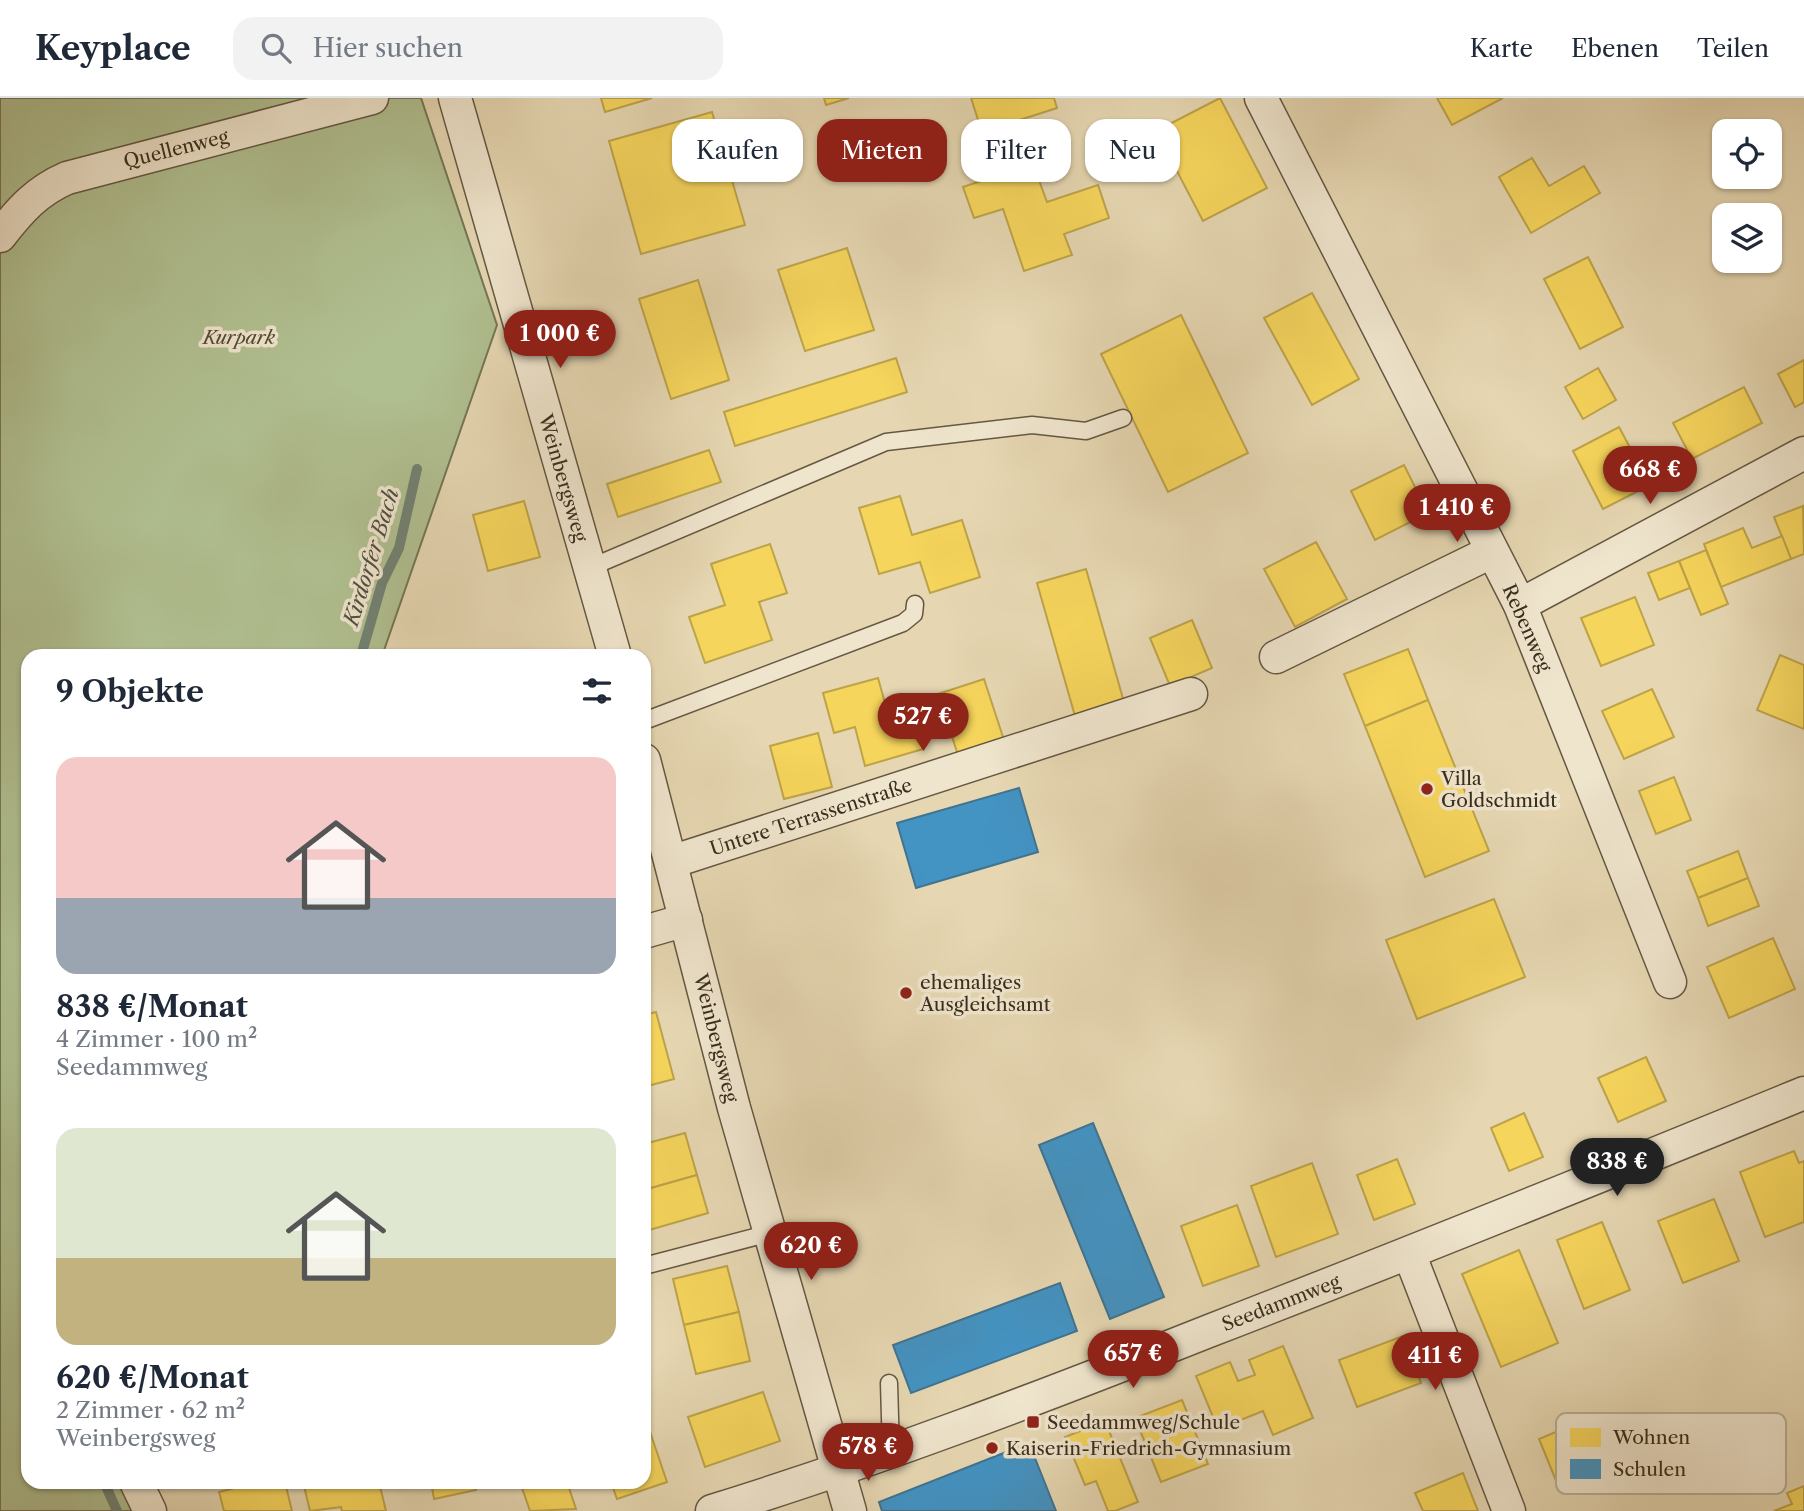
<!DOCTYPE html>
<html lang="de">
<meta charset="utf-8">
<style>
:root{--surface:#fff;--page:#f2f2f3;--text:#1f2937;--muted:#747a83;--line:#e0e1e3;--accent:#8f2418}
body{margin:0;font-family:"Libre Caslon Text",serif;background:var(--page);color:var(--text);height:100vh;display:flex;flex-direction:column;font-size:26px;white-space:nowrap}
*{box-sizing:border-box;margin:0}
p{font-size:23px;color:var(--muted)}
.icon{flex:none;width:38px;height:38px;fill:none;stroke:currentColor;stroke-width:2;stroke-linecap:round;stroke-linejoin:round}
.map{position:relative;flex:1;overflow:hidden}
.sheet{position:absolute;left:21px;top:551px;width:630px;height:840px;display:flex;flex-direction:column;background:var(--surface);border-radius:21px;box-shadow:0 2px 5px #0004}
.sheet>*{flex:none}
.top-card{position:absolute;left:672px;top:21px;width:665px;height:63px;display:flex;gap:14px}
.buttons{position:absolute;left:1712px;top:21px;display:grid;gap:14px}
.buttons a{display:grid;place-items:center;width:70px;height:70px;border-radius:14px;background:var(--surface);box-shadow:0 2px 5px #0004;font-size:35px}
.price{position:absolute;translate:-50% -60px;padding:0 16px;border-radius:24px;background:var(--accent);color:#fff;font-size:23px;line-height:46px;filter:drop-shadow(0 2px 4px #0008)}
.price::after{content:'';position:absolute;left:50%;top:42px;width:21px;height:16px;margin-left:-10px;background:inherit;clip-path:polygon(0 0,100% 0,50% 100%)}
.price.on{background:#222;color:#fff}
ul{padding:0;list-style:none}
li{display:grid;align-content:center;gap:14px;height:371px;padding:0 35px}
li span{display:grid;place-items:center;height:217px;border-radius:21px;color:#555}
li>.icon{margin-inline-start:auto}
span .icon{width:126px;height:126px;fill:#fffc;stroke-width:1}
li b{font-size:30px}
h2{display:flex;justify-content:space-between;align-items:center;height:84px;padding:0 35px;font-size:30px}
.tag{padding:0 24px;border-radius:21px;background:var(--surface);box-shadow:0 2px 5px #0004;font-size:24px;line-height:63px}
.tag.on{background:var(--accent);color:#fff}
header{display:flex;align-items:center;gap:42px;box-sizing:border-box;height:98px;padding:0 35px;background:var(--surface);border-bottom:2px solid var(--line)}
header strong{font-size:33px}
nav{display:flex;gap:38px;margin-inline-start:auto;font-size:24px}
.search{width:490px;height:63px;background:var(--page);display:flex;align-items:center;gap:18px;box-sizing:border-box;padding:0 24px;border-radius:21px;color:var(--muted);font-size:26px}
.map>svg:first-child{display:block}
.green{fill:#b0bf90;stroke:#747656;stroke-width:2}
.homes{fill:#f6d55c;stroke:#bda349;stroke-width:2}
.schools{fill:#4393c3;stroke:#407491;stroke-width:2}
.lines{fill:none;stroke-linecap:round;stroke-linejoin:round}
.stream{stroke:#718273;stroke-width:10}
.service-casing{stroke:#645842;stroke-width:19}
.minor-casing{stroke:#645842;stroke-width:35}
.service{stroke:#efe5cd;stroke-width:16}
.minor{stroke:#efe5cd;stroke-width:32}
.poi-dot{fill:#8f2418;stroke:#efe5cd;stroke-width:2.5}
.labels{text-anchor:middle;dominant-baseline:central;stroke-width:7;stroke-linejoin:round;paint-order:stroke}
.street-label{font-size:19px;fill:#392d1d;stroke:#efe5cd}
.park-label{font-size:19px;font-style:italic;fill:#514a34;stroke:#efe5cd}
.poi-label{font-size:19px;fill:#392d1d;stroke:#efe5cd;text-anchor:start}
.water-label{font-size:21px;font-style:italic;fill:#505041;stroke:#efe5cd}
.key{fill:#efe5cd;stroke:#b8ae98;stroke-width:2}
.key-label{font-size:19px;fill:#392d1d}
</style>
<header>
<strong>Keyplace</strong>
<div class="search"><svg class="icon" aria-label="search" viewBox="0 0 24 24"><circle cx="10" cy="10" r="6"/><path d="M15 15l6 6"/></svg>Hier suchen</div>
<nav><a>Karte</a><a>Ebenen</a><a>Teilen</a></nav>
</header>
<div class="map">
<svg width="1804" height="1413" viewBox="0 0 1804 1413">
<rect width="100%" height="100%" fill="#e6d7b2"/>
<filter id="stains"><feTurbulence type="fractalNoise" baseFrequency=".00286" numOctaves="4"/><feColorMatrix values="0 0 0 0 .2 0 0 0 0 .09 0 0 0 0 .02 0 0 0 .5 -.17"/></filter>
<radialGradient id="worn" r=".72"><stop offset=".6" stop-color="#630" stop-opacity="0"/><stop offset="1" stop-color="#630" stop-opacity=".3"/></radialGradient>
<!-- green -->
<polygon class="green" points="0,0 421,0 497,227 382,558 28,558 28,1384 120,1384 133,1413 0,1413"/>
<!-- homes -->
<g class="homes">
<polygon points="601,0 652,0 605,14"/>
<polygon points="824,0 849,0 826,7"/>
<polygon points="971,0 1054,0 1057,10 982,34"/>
<polygon points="1220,0 1267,90 1203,123 1156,33"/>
<polygon points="1437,0 1503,0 1452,27"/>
<polygon points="712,14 745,127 641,156 609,43"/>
<polygon points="1532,60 1549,88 1584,68 1600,95 1531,135 1499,79"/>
<polygon points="1033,66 1047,104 1098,87 1109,120 1064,136 1072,157 1024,173 1003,111 974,120 963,89"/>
<polygon points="847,150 874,232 805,253 778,172"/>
<polygon points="1588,159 1623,229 1580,251 1544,181"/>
<polygon points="698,182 729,282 671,301 639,201"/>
<polygon points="1312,195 1359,281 1312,307 1264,220"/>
<polygon points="1181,217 1248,355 1168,394 1101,256"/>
<polygon points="896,260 907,294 735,348 724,314"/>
<polygon points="1804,262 1804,304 1795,309 1778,276"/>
<polygon points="1598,270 1616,302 1583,321 1565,289"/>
<polygon points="1744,289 1762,325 1692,361 1673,325"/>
<polygon points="1619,329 1650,387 1603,411 1573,353"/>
<polygon points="709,352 721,384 618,419 607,386"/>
<polygon points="1404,367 1428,415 1375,442 1351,393"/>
<polygon points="900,398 912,437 962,422 980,479 930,495 920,464 879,476 859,410"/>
<polygon points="524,403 540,459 488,473 473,417"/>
<polygon points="1803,408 1804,456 1791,461 1774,419"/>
<polygon points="1743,430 1752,450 1782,438 1791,461 1721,489 1704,446"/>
<polygon points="1316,444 1347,501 1295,529 1264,471"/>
<polygon points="770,446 787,495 759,504 772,542 705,565 689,519 725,507 711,466"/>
<polygon points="1706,452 1728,506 1701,517 1679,463"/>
<polygon points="1679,463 1690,490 1659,502 1648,475"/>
<polygon points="1086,471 1124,604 1075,618 1037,485"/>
<polygon points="1635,499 1654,547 1601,568 1581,520"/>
<polygon points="1192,522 1212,570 1170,588 1150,540"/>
<polygon points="1408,551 1428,602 1365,628 1344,576"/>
<polygon points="1780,557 1804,567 1804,631 1757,612"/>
<polygon points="878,580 892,630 915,624 923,651 865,668 855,629 834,635 823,595"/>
<polygon points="984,581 1004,642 958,657 938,596"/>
<polygon points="1652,591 1674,639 1624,661 1602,613"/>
<polygon points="1428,602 1489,753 1425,779 1365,628"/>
<polygon points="818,635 832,689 784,701 770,648"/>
<polygon points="1674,679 1691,722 1656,736 1639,693"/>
<polygon points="1738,753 1748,780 1698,800 1687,773"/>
<polygon points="1748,780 1759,808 1708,828 1698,800"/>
<polygon points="1494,801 1525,879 1417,921 1386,842"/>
<polygon points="1773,840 1795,891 1729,920 1707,869"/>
<polygon points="656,914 674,981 644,989 644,917"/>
<polygon points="1646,959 1666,1003 1618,1024 1598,980"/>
<polygon points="1524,1015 1543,1059 1509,1073 1491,1030"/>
<polygon points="685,1035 697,1077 644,1092 644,1046"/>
<polygon points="1794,1053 1799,1065 1804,1063 1804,1124 1765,1139 1740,1074"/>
<polygon points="1397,1061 1415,1106 1374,1122 1357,1077"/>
<polygon points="1312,1065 1338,1136 1276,1159 1251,1088"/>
<polygon points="697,1077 708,1115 646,1133 644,1092"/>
<polygon points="1714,1101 1739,1163 1683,1185 1658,1123"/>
<polygon points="1237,1107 1259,1168 1203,1188 1181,1128"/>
<polygon points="1602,1124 1630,1192 1584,1211 1557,1142"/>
<polygon points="1519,1152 1558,1245 1501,1269 1462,1176"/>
<polygon points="727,1168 739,1214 684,1227 673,1181"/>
<polygon points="739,1214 750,1263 696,1276 684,1227"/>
<polygon points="1403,1238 1421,1285 1357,1309 1339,1262"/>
<polygon points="1283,1248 1313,1320 1273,1337 1263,1313 1218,1331 1196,1278 1230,1264 1238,1283 1255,1277 1249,1262"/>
<polygon points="763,1294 780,1343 705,1369 688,1319"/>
<polygon points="1182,1302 1208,1366 1161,1384 1135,1320"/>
<polygon points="1589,1320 1609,1369 1559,1390 1539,1341"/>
<polygon points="1105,1323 1138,1404 1115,1413 1108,1413 1096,1383 1085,1387 1065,1339"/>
<polygon points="647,1325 667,1384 617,1401 611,1384 644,1384 644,1326"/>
<polygon points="1463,1375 1478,1413 1423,1413 1415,1395"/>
<polygon points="258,1384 285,1384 292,1413 224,1413 219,1394"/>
<polygon points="303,1384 379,1384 386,1413 342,1413 341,1409 310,1413"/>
<polygon points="431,1384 475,1384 476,1392 434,1401"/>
<polygon points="520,1384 567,1384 576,1411 530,1413"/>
<polygon points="1804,1388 1804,1413 1774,1413 1792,1406 1787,1395"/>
</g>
<!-- schools -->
<g class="schools">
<polygon points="1019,690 1038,754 916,790 897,725"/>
<polygon points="1093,1025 1164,1199 1110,1221 1039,1047"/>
<polygon points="1060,1185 1077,1233 911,1295 893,1247"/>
<polygon points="1029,1345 1056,1413 882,1413 879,1404"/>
</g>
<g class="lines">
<!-- stream -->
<g class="stream">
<polyline points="361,558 382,485 399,450 417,371"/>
<polyline points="104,1384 117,1413"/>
</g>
<defs>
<g id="service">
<polyline points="589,470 886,344 1032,327 1086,333 1123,320"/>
<polyline points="644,623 903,525 914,516 915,506"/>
<polyline points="644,1168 770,1135"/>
<polyline points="889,1285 891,1354"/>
</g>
<g id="minor">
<polyline points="455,0 615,558"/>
<polyline points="1261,0 1520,507 1670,884"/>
<path d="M0,138C20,112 37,93 67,80L372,0"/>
<polyline points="1520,507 1804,355"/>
<polyline points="1276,559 1491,454"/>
<polyline points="644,662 734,1010 850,1413"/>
<polyline points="671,764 1191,596"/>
<polyline points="644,834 686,822"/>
<polyline points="1409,1155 1509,1413"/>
<polyline points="136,1384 150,1413"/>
<path d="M712,1413C880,1361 1045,1298 1209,1233C1408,1156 1606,1076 1804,995"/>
</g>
</defs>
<!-- service casing -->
<use href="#service" class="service-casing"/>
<!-- minor casing -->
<use href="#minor" class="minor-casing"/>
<!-- service -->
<use href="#service" class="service"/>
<!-- minor -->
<use href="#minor" class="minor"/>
</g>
<!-- markers -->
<g class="poi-dot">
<circle cx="1427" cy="691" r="7"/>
<circle cx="906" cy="895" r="7"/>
<rect x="1026" y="1317" width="14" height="14" rx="3.5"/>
<circle cx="992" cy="1350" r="7"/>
</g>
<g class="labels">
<!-- street labels -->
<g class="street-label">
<text transform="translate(176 51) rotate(-14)">Quellenweg</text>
<text transform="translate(563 380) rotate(74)">Weinbergsweg</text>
<text transform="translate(1527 530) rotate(66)">Rebenweg</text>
<text transform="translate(811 719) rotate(-18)">Untere Terrassenstraße</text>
<text transform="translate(716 940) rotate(76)">Weinbergsweg</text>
<text transform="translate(1281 1205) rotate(-21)">Seedammweg</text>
</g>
<!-- park labels -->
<g class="park-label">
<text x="239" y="239">Kurpark</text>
</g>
<!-- poi labels -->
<g class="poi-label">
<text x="1441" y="680">Villa<tspan x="1441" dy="22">Goldschmidt</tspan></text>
<text x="920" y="884">ehemaliges<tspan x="920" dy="22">Ausgleichsamt</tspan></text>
<text x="1047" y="1324">Seedammweg/Schule</text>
<text x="1006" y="1350">Kaiserin-Friedrich-Gymnasium</text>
</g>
<!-- water labels -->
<g class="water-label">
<text transform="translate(371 459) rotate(-73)">Kirdorfer Bach</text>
</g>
</g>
<!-- legend -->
<rect x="1556" y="1315" width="230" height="81" rx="10" class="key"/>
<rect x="1570" y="1330" width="31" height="19" fill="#f6d55c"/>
<rect x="1570" y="1361" width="31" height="20" fill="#4393c3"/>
<g class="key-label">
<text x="1613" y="1346">Wohnen</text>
<text x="1613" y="1378">Schulen</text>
</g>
<rect width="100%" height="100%" filter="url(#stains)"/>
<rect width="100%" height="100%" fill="url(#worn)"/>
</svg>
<div class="buttons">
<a><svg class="icon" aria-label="locate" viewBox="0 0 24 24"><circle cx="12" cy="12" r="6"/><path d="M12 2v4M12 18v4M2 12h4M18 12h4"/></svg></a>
<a><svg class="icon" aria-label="layers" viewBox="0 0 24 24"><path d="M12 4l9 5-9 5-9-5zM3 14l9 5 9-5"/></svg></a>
</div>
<b class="price" style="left:560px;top:272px">1 000 €</b>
<b class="price" style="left:1650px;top:408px">668 €</b>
<b class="price" style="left:1457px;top:446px">1 410 €</b>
<b class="price" style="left:923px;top:655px">527 €</b>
<b class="price on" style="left:1617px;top:1100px">838 €</b>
<b class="price" style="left:811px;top:1184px">620 €</b>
<b class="price" style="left:1133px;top:1292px">657 €</b>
<b class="price" style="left:1435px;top:1294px">411 €</b>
<b class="price" style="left:868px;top:1385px">578 €</b>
<div class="top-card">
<a class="tag">Kaufen</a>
<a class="tag on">Mieten</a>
<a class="tag">Filter</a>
<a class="tag">Neu</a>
</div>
<section class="sheet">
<h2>9 Objekte<svg class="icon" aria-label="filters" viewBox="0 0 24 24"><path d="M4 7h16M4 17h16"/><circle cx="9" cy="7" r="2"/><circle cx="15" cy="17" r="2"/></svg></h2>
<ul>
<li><span style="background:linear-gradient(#f6c9c9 65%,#9aa5b1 0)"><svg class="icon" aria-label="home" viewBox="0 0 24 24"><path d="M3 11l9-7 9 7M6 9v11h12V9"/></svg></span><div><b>838 €/Monat</b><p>4 Zimmer · 100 m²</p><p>Seedammweg</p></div></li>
<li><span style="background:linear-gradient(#dfe7d0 60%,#c2b280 0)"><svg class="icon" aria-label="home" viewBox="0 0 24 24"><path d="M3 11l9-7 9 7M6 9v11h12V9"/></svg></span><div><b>620 €/Monat</b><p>2 Zimmer · 62 m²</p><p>Weinbergsweg</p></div></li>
</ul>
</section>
</div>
